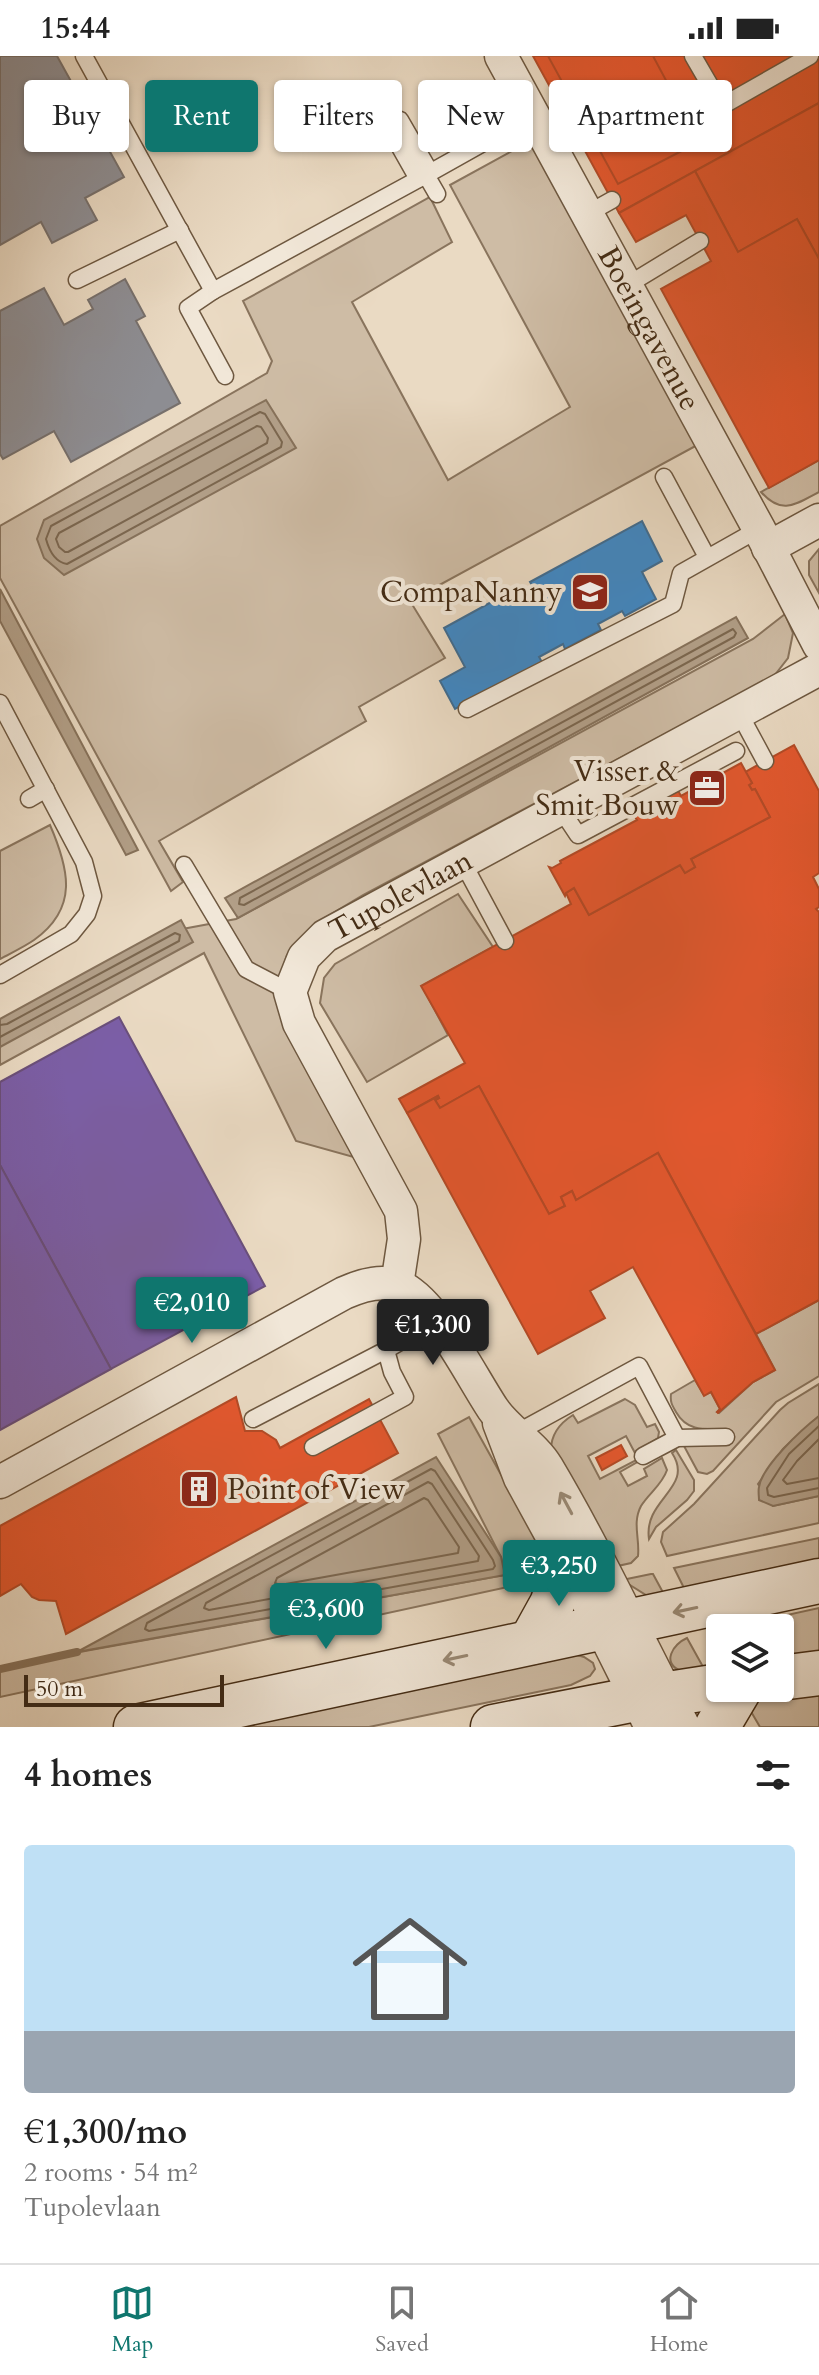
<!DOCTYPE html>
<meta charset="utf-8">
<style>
:root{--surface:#fff;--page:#f2f2f2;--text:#222;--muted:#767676;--line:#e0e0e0;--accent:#0f766e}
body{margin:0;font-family:Cardo,serif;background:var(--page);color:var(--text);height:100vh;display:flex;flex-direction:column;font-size:30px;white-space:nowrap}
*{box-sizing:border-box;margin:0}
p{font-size:26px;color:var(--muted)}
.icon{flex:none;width:44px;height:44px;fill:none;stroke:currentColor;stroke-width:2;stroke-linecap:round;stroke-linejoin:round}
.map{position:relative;height:1671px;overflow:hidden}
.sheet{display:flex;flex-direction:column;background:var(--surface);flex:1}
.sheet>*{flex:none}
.guide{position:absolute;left:24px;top:24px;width:772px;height:72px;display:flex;gap:16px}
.controls{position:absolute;left:706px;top:1558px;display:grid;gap:16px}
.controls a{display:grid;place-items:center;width:88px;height:88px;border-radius:8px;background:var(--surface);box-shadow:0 2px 6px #0004;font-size:40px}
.scale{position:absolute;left:24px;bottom:20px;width:200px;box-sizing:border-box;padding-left:8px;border:4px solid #442c15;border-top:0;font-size:22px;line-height:28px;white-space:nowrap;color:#442c15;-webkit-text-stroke:6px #f1e7d8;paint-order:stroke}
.price{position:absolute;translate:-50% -68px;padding:0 18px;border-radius:8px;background:var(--accent);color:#fff;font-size:26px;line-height:52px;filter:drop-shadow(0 2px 4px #0008)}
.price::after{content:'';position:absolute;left:50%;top:48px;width:24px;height:18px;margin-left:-12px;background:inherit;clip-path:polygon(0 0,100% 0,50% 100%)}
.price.current{background:#222;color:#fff}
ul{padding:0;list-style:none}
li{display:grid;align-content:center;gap:16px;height:424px;padding:0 24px}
li span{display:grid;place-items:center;height:248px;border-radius:8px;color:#555}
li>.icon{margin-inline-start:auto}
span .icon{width:144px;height:144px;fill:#fffc;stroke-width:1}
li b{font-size:34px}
h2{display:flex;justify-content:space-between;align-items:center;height:96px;padding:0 24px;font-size:34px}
.tag{padding:0 28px;border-radius:8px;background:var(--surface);box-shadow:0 2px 6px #0004;font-size:28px;line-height:72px}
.tag.current{background:var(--accent);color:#fff}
.status{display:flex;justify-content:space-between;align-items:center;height:56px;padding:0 40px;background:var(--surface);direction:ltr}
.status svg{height:22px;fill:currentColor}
.tabs{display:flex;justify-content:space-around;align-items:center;height:112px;border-top:2px solid var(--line);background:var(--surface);font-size:22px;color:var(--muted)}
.tabs a{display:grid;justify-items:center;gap:4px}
.tabs .current{color:var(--accent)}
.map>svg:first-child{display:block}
.green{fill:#cebca5;stroke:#89745d;stroke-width:2}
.water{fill:#b29f88;stroke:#86715a;stroke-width:2}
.shops{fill:#e4572e;stroke:#b44a26;stroke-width:2}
.offices{fill:#7b5ea7;stroke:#6a4f7b;stroke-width:2}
.schools{fill:#3f88c5;stroke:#406c90;stroke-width:2}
.industry{fill:#8d8d92;stroke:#77706c;stroke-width:2}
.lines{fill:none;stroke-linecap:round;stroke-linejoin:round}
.shore{stroke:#7b664e;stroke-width:2}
.stream{stroke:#86715a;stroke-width:8}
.service-casing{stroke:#6e5840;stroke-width:19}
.minor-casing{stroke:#6e5840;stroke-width:35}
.secondary-casing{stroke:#442c15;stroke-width:47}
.service{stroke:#f1e7d8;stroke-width:16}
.minor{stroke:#f1e7d8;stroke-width:32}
.secondary{stroke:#f1e7d8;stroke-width:44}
.oneway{stroke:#9a8a76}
.labels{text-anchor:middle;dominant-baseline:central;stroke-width:8;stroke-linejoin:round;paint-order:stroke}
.street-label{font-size:30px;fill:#442c15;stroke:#f1e7d8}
.poi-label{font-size:30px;fill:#442c15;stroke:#f1e7d8;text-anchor:end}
</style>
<div class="status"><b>15:44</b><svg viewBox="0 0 49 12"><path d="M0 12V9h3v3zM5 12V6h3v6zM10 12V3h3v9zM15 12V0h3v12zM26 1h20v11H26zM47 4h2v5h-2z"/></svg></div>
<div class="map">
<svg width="819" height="1671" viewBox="0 0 819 1671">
<rect width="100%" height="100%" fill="#eadac3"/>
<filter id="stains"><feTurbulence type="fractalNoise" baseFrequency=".0025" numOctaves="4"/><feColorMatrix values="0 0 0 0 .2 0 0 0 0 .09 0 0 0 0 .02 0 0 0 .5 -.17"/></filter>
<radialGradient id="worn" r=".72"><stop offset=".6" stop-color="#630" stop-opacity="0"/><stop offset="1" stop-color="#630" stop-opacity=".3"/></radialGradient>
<!-- green -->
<g class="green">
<polygon points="532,84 701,387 410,545 445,602 359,651 366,665 159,785 183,826 171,835 0,522 0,470 267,317 272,305 243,245 430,141 452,186 352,246 448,424 570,351 450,129"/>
<path d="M819,404V436C796,448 782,460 761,436Z"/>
<polygon points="819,493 819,537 809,519 809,505"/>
<polygon points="785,558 793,577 788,602 774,620 363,839 313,869 287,899 277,930 357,1102 296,1085 204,897 0,1009 0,973 177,874 236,863 753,583"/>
<path d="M50,769C69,813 79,852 34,884C24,891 11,897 0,903V795Z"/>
<polygon points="458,838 493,891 422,930 448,979 367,1026 320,947 324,922 335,908"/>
<path d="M819,1244V1320L776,1346L713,1415L707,1418L698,1416L684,1390L728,1388L727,1373C707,1373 688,1377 676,1356C672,1349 670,1346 671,1338L695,1324L704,1339L711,1336L720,1353L717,1356L719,1357L753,1326L775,1314L756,1278Z"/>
<polygon points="819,1328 819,1360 783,1393 758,1428 773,1450 819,1440 819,1467 667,1500 661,1486 663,1476 694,1448 780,1354 788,1347"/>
<path d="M625,1343L635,1349L647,1371L655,1368L659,1376L658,1382L635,1397L626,1380L588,1400L600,1423L638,1403L639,1405L620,1416L628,1430L647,1420L644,1413L662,1402L667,1414C662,1429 649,1437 641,1450C632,1467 640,1483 638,1500L631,1507L613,1511L551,1394C551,1378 560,1367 573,1359L578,1367Z"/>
<polygon points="469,1361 540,1489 547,1514 540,1524 0,1641 0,1613 85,1595 505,1519 501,1501 438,1378"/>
<path d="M676,1394L694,1424V1435L687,1444L656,1471L649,1483C643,1443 695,1432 672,1397Z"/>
<polygon points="819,1482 819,1511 687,1538 674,1512"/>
<polygon points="651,1518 653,1518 666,1542 646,1539 622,1524"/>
<polygon points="819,1552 819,1604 780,1608 780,1572 728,1572"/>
<path d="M687,1582L707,1618C699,1617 688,1618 681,1615C661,1607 673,1588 687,1582Z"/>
<polygon points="566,1596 584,1601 593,1607 595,1613 590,1620 571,1629 369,1671 203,1671"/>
<polygon points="819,1633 819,1671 760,1671 746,1647 767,1639"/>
</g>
<!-- water -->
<g class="water">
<polygon points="266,344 296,392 64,519 44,502 37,483 44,464"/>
<polygon points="0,533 138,794 126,799 0,565"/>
<polygon points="736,561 748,582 238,862 225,842"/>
<polygon points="181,864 193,886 0,991 0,963"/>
<path d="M819,1360V1440L773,1450L759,1444C759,1440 758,1435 759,1431C762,1410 802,1373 819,1360Z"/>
<polygon points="436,1401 501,1501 505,1519 77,1596"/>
</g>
<!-- shops -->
<g class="shops">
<polygon points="533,0 819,0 819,47 619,157"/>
<polygon points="548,0 653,0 699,86 618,128"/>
<polygon points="819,47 819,203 797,163 738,196 695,115"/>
<polygon points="695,115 738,196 797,163 819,203 819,404 769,432 661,233 711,205 686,159 636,186 619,157"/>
<polygon points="794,689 819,735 819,817 813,821 819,833 819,851 816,853 819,856 819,1244 756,1278 658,1097 576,1144 572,1135 561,1141 565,1150 549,1158 479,1030 440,1052 435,1044 439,1042 438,1040 407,1057 399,1043 465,1007 421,930 571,848 566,837 574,832 589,859 680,809 685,817 695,811 691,803 770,761 755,733 752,734 749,729 752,727 745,716"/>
<polygon points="741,707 752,727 749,729 752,734 755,733 770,761 691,803 695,811 685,817 680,809 589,859 574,832 566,837 565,840 549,811 552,812 561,807 560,805 637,764 632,756 652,745 654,748 675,729 681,740"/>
<polygon points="479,1030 549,1158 565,1150 561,1141 572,1135 576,1144 658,1097 775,1314 753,1326 718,1357 717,1356 720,1353 711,1336 704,1340 633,1211 590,1235 605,1262 538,1298 407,1057 438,1040 439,1042 435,1044 440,1052"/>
<polygon points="236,1341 245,1375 262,1375 276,1384 280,1392 369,1343 398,1397 66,1578 56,1545 39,1544 32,1541 21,1528 0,1540 0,1470"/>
<polygon points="621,1389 627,1400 602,1414 596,1402"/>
</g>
<!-- offices -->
<g class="offices">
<polygon points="119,961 265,1230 111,1313 0,1109 0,1026"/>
<polygon points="0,1109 111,1313 0,1374"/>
</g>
<!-- schools -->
<polygon class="schools" points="642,465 662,505 642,516 656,543 625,560 622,555 598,568 601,574 565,593 563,588 539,601 542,606 455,653 440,625 465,611 444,572 506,538 509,544 533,531 530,526"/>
<!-- industry -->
<g class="industry">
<polygon points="0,0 57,0 124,121 85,142 97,164 52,187 41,166 0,189"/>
<polygon points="125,223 145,260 136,265 180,347 71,406 54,375 3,403 0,398 0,255 44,232 64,269 93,253 88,244"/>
</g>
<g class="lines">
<!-- shore -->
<g class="shore">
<path d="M260,356L265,358L282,386L281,391L67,508C54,506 49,494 46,483L51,470Z"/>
<polygon points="257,370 261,371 268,382 267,387 68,496 65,496 59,491 56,483 59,477"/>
<polygon points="733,573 736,577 734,581 244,849 239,848 240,842"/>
<polyline points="0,969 7,968 175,877 180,879 179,885 0,981"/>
<polyline points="819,1370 789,1398 767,1432 768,1439 774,1441 819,1432"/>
<polyline points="819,1383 797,1405 783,1424 787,1428 819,1422"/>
<polygon points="431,1413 435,1415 493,1504 495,1510 493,1513 149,1575 145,1573 147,1567"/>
<polygon points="428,1426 432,1428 479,1500 478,1505 209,1554 204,1552 206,1547"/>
<polygon points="424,1442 428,1444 459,1491 458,1497 280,1529 275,1527 277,1522"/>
</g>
<!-- stream -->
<polyline class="stream" points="0,1613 77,1596"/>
<defs>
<g id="service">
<polyline points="84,0 213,235 426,119"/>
<polyline points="693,0 722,50 810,0"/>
<polyline points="400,64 430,116"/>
<polyline points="388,70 418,123"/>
<polyline points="437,138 426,119 533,59"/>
<polyline points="587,158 612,144"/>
<polyline points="77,224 180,174"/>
<polyline points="626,230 700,185"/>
<polyline points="213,235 188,252 225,320"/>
<polyline points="664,421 707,501"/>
<polyline points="0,647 84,806 93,840 87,858 71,878 0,919"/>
<polyline points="467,653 673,548 681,517 759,473"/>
<polyline points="738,655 765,705"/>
<polyline points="29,743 46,733"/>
<polyline points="560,752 578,779 736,695"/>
<polyline points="462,805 505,885"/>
<polyline points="184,809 246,913 290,936"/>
<polyline points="253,1363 386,1294"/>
<polyline points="511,1380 639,1310 677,1382"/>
<polyline points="313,1391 405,1341 392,1316 386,1294 436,1265"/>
<polyline points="643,1400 677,1382 726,1381"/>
</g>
<g id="minor">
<path id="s1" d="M501,0L759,473L819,589"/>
<polyline points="768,492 819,464"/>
<path id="s2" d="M397,1229L404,1183L401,1155L299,967L290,936L304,901L325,880L819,613"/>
<polyline points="499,1367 520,1422 595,1559 651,1671"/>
<path d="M0,1426L344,1237C362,1229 384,1222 403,1232C437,1250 471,1320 493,1353C508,1375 534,1389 547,1411C597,1495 638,1585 684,1671"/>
</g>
<g id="secondary">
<polyline points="531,1586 552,1548 566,1507"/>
<polyline points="780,1622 819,1617"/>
<polyline points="136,1671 819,1525"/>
<polyline points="493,1671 636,1643 720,1630"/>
<polyline points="717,1671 740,1632"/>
</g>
</defs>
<!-- service casing -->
<use href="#service" class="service-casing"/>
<!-- minor casing -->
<use href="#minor" class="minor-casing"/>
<!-- secondary casing -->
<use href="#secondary" class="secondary-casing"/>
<!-- service -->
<use href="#service" class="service"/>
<!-- minor -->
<use href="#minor" class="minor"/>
<!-- secondary -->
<use href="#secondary" class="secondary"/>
</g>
<!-- one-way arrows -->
<defs><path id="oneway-shaft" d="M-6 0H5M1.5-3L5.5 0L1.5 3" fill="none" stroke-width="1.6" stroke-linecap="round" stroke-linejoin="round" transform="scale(2)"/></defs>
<g class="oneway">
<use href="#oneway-shaft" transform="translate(566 1447) rotate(-118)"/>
<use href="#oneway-shaft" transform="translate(685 1554) rotate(168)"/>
<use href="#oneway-shaft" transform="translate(455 1602) rotate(168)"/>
</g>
<!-- icons -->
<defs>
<symbol id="school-square" viewBox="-11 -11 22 22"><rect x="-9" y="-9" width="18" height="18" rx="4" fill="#8f2418" stroke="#f1e7d8"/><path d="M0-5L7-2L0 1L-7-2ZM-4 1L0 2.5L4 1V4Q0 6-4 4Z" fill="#fff"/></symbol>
<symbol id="office-square" viewBox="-11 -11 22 22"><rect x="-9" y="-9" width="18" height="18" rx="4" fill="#8f2418" stroke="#f1e7d8"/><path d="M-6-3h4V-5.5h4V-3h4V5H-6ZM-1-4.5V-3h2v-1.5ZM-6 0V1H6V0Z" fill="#fff"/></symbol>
<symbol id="building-square" viewBox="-11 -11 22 22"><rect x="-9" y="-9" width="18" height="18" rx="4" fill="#8f2418" stroke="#f1e7d8"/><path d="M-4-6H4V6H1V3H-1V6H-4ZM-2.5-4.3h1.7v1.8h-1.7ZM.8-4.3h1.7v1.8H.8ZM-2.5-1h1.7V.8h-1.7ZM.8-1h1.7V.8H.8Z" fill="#fff"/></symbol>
</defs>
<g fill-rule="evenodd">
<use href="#school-square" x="568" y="514" width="44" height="44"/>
<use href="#office-square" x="685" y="710" width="44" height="44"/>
<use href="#building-square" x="177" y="1411" width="44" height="44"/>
</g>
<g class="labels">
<!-- street labels -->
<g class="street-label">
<text stroke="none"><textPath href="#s1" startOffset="310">Boeingavenue</textPath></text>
<text stroke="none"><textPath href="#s2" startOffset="474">Tupolevlaan</textPath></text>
</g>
<!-- poi labels -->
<g class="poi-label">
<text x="562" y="536">CompaNanny</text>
<text x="679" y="715">Visser &amp;<tspan x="679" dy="34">Smit Bouw</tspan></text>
<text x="227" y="1433" text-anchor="start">Point of View</text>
</g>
</g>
<rect width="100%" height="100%" filter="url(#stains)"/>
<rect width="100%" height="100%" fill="url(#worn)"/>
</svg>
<div class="controls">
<a><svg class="icon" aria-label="layers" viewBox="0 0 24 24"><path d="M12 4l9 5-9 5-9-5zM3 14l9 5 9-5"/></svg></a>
</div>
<div class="scale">50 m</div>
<b class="price" style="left:192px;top:1289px">€2,010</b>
<b class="price current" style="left:433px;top:1311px">€1,300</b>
<b class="price" style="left:559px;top:1552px">€3,250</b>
<b class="price" style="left:326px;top:1595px">€3,600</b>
<div class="guide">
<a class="tag">Buy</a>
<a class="tag current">Rent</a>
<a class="tag">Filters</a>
<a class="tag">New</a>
<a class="tag">Apartment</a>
</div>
</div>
<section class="sheet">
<h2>4 homes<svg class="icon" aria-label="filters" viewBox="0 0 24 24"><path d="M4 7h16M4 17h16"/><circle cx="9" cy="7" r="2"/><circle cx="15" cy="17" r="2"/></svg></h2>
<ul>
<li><span style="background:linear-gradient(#bfe0f5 75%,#9aa5b1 0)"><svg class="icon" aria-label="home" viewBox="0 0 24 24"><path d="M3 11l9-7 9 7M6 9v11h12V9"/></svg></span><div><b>€1,300/mo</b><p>2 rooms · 54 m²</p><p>Tupolevlaan</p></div></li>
</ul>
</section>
<nav class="tabs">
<a class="current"><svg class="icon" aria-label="map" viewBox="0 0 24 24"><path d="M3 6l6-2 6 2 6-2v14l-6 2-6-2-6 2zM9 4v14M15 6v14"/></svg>Map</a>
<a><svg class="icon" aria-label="saved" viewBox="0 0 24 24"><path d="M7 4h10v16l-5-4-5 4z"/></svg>Saved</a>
<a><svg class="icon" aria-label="home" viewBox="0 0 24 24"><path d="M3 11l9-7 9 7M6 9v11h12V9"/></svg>Home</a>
</nav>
